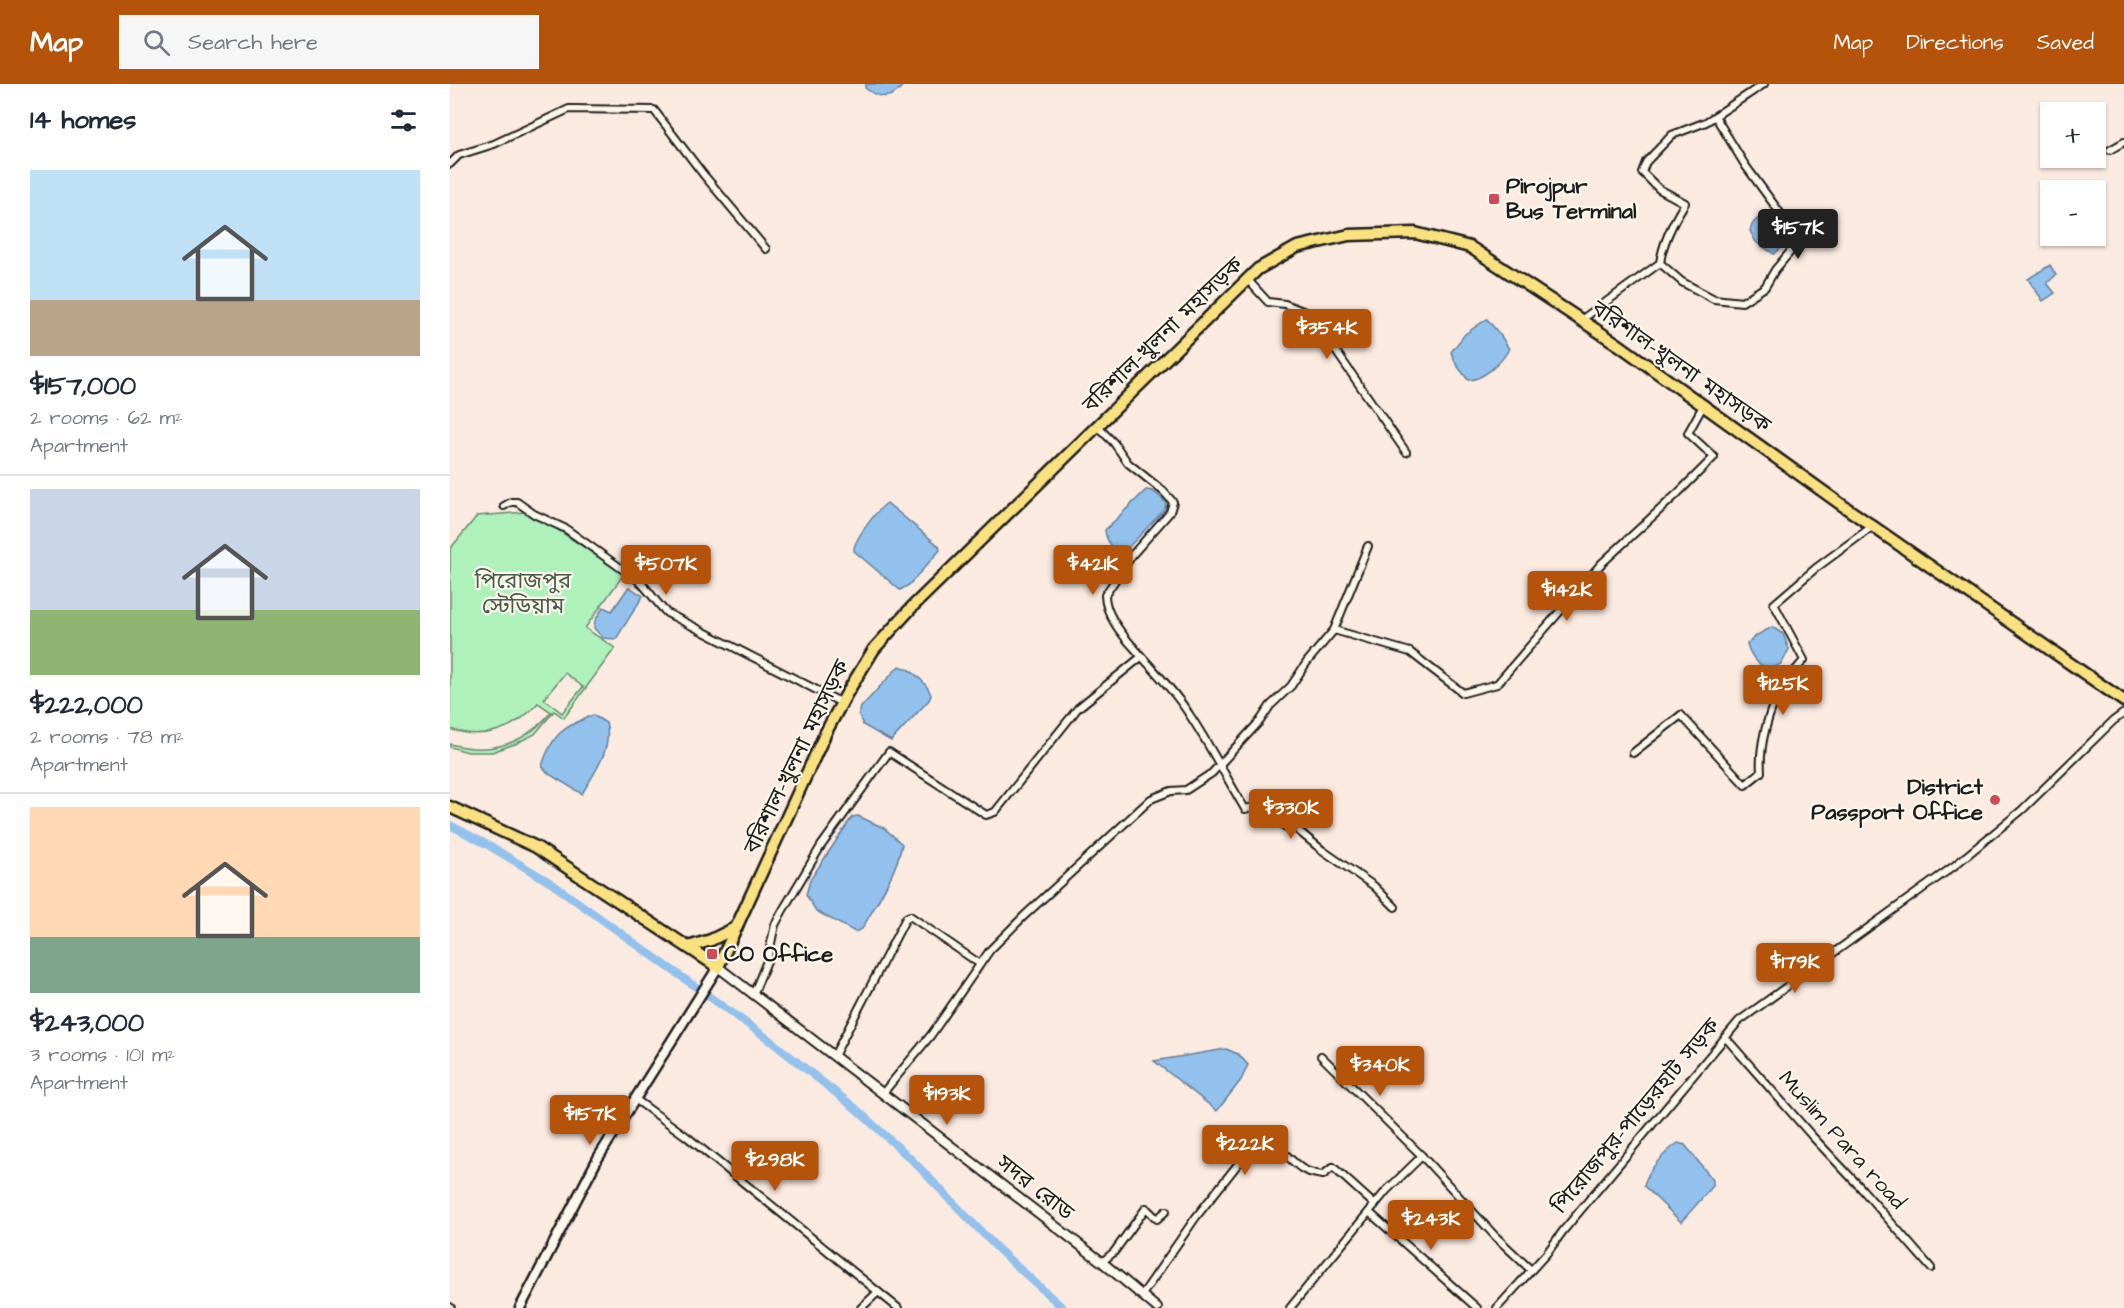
<!DOCTYPE html>
<meta charset="utf-8">
<style>
:root{--surface:#fff;--page:#f6f6f7;--text:#1f2937;--muted:#747a83;--line:#e0e1e3;--accent:#b45309}
body{margin:0;font-family:"Architects Daughter","Noto Sans Bengali",sans-serif;background:var(--page);color:var(--text);height:100vh;display:flex;flex-direction:column;font-size:22px;white-space:nowrap}
*{box-sizing:border-box;margin:0}
p{font-size:20px;color:var(--muted)}
.icon{flex:none;width:33px;height:33px;fill:none;stroke:currentColor;stroke-width:2;stroke-linecap:round;stroke-linejoin:round}
.map{position:relative;flex:1;overflow:hidden}
.drawer{display:flex;flex-direction:column;background:var(--surface);width:450px}
.drawer>*{flex:none}
.controls{position:absolute;left:1590px;top:18px;display:grid;gap:12px}
.controls a{display:grid;place-items:center;width:66px;height:66px;border-radius:0px;background:var(--surface);box-shadow:0 2px 4px #0004;font-size:30px}
.price{position:absolute;translate:-50% -51px;padding:0 14px;border-radius:6px;background:var(--accent);color:#fff;font-size:20px;line-height:39px;filter:drop-shadow(0 2px 3px #0008)}
.price::after{content:'';position:absolute;left:50%;top:36px;width:18px;height:14px;margin-left:-9px;background:inherit;clip-path:polygon(0 0,100% 0,50% 100%)}
.price.current{background:#222;color:#fff}
ul{padding:0;list-style:none}
li{display:grid;align-content:center;gap:12px;height:318px;padding:0 30px}
li+li{border-top:2px solid var(--line)}
li span{display:grid;place-items:center;height:186px;border-radius:0px;color:#555}
li>.icon{margin-inline-start:auto}
span .icon{width:108px;height:108px;fill:#fffc;stroke-width:1}
li b{font-size:26px}
h2{display:flex;justify-content:space-between;align-items:center;height:72px;padding:0 30px;font-size:26px}
header{display:flex;align-items:center;gap:36px;box-sizing:border-box;height:84px;padding:0 30px;background:var(--accent);color:#fff}
header strong{font-size:28px}
nav{display:flex;gap:33px;margin-inline-start:auto;font-size:21px}
.search{width:420px;height:54px;background:var(--page);display:flex;align-items:center;gap:15px;box-sizing:border-box;padding:0 21px;border-radius:0px;color:var(--muted);font-size:22px}
main{display:flex;flex:1;min-height:0}
.map>svg:first-child{display:block}
.green{fill:#aef1bb;stroke:#65866c;stroke-width:1.5;fill-rule:evenodd}
.water{fill:#91c1ec;stroke:#627f99;stroke-width:1.5}
.lines{fill:none;stroke-linecap:round;stroke-linejoin:round}
.canal{stroke:#91c1ec;stroke-width:8}
.minor-casing{stroke:#1c1c1c;stroke-width:10}
.tertiary-casing{stroke:#1c1c1c;stroke-width:12}
.secondary-casing{stroke:#1c1c1c;stroke-width:13}
.trunk-casing{stroke:#1c1c1c;stroke-width:15}
.minor{stroke:#fbf7ec;stroke-width:6}
.tertiary{stroke:#fbf7ec;stroke-width:8}
.secondary{stroke:#fbf7ec;stroke-width:8}
.trunk{stroke:#fae180;stroke-width:10}
.poi-dot{fill:#d1495b;stroke:#fbf7ec;stroke-width:2}
.labels{text-anchor:middle;dominant-baseline:central;stroke-width:4.5;stroke-linejoin:round;paint-order:stroke}
.poi-label{font-size:22px;font-weight:bold;fill:#1c1c1c;stroke:#fbf7ec;text-anchor:start}
.street-label{font-size:22px;fill:#1c1c1c;stroke:#fbf7ec}
.park-label{font-size:22px;fill:#485c4c;stroke:#fbf7ec}
</style>
<header>
<strong>Map</strong>
<div class="search"><svg class="icon" aria-label="search" viewBox="0 0 24 24"><circle cx="10" cy="10" r="6"/><path d="M15 15l6 6"/></svg>Search here</div>
<nav><a>Map</a><a>Directions</a><a>Saved</a></nav>
</header>
<main>
<section class="drawer">
<h2>14 homes<svg class="icon" aria-label="filters" viewBox="0 0 24 24"><path d="M4 7h16M4 17h16"/><circle cx="9" cy="7" r="2"/><circle cx="15" cy="17" r="2"/></svg></h2>
<ul>
<li><span style="background:linear-gradient(#bfe0f5 70%,#b9a48a 0)"><svg class="icon" aria-label="home" viewBox="0 0 24 24"><path d="M3 11l9-7 9 7M6 9v11h12V9"/></svg></span><div><b>$157,000</b><p>2 rooms · 62 m²</p><p>Apartment</p></div></li>
<li><span style="background:linear-gradient(#c9d6e8 65%,#8fb573 0)"><svg class="icon" aria-label="home" viewBox="0 0 24 24"><path d="M3 11l9-7 9 7M6 9v11h12V9"/></svg></span><div><b>$222,000</b><p>2 rooms · 78 m²</p><p>Apartment</p></div></li>
<li><span style="background:linear-gradient(#ffd9b3 70%,#7fa58c 0)"><svg class="icon" aria-label="home" viewBox="0 0 24 24"><path d="M3 11l9-7 9 7M6 9v11h12V9"/></svg></span><div><b>$243,000</b><p>3 rooms · 101 m²</p><p>Apartment</p></div></li>
</ul>
</section>
<div class="map">
<svg width="1674" height="1224" viewBox="0 0 1674 1224">
<rect width="100%" height="100%" fill="#fbeae0"/>
<filter id="ink" filterUnits="userSpaceOnUse"><feTurbulence type="fractalNoise" baseFrequency=".0167" numOctaves="2"/><feDisplacementMap in="SourceGraphic" scale="12" xChannelSelector="R" yChannelSelector="G"/><feConvolveMatrix kernelMatrix="1 2 1 2 8 2 1 2 1" color-interpolation-filters="sRGB"/></filter>
<g filter="url(#ink)">
<!-- green -->
<path class="green" d="M75,428L84,430L174,490L135,544L165,564L114,634L104,627L85,650L65,660L42,668H18L0,663V660C41,671 74,661 101,628L88,619C66,645 34,657 0,645V465L27,432ZM115,589L133,603L112,629L94,615Z"/>
<!-- water -->
<g class="water">
<path d="M416,0H454C442,16 430,16 415,4Z"/>
<path d="M1314,132C1327,132 1334,140 1339,152L1337,159L1324,170L1306,158L1300,147C1302,138 1306,135 1314,132Z"/>
<polygon points="1600,181 1606,191 1597,199 1605,209 1593,217 1578,195"/>
<path d="M1037,235L1051,252L1059,265C1052,278 1033,296 1018,296L1006,280L1001,268L1015,250Z"/>
<path d="M696,406C704,405 711,414 716,419L715,425L674,468C662,466 656,457 655,446Z"/>
<path d="M437,419L489,462L490,466L459,501L450,506L404,467C403,456 428,425 437,419Z"/>
<polygon points="178,504 181,504 193,512 166,555 153,554 144,544 145,537 153,523 162,527"/>
<path d="M1322,543L1333,550L1339,565L1332,579L1322,585C1309,583 1301,573 1297,560L1307,551Z"/>
<path d="M449,582C461,584 477,599 481,611L479,616L441,657L413,641L409,631L411,623Z"/>
<path d="M143,631L156,639C163,665 144,689 132,710L99,690L92,682C102,650 113,643 143,631Z"/>
<path d="M408,732L434,744L452,760C446,790 427,818 412,845L405,848L366,827L356,811L360,796L402,733Z"/>
<polygon points="776,965 788,970 798,981 791,996 767,1027 704,977"/>
<path d="M1228,1059L1235,1061L1263,1096V1102L1231,1138L1194,1102C1197,1086 1215,1068 1228,1059Z"/>
</g>
<g class="lines">
<!-- canal -->
<polyline class="canal" points="0,741 38,761 101,799 317,954 405,1024 462,1076 549,1166 613,1224"/>
<defs>
<g id="minor">
<polyline points="1660,66 1674,58"/>
<polyline points="0,80 9,71 44,60 119,25 204,26 253,90 316,165"/>
<polyline points="1210,179 1232,198 1264,215 1292,218 1315,203 1325,186 1350,156 1295,81 1265,32"/>
<polyline points="797,195 818,218 835,220 860,230 956,368"/>
<path d="M1131,236L1210,179C1213,157 1223,138 1235,119L1209,105L1192,88L1196,78L1222,51L1256,38L1314,0"/>
<path d="M647,342L664,359L678,379L713,407L723,418L720,428L683,470L655,511C655,531 673,552 686,566C704,587 724,606 739,630C759,660 776,693 795,725L816,720L825,723L830,738L837,744H845L872,766L924,802L945,823"/>
<path d="M54,422L61,418H67L84,430L116,445L189,497C200,507 206,519 217,529L392,619"/>
<polyline points="884,546 960,568 1013,609 1047,600 1151,480 1228,409 1264,373 1238,349 1253,322"/>
<path d="M1183,669L1231,631L1295,701L1311,688C1309,663 1317,633 1328,610C1334,598 1346,586 1354,576L1324,520L1366,484L1423,442"/>
<polyline points="303,911 317,877 325,841 333,826 371,762 439,668 536,731 545,728 628,624 691,573"/>
<polyline points="1275,953 1362,1052 1411,1104 1481,1184"/>
<polyline points="384,972 456,834 460,832 530,880"/>
<polyline points="871,972 972,1072 1045,1152 1081,1186"/>
<polyline points="433,1009 481,951 540,866 574,832 701,715 721,707 736,706 762,689 810,637 820,622 841,602 857,578 884,546 918,462"/>
<polyline points="185,1015 236,1052 448,1224"/>
<polyline points="919,1128 1027,1224"/>
<polyline points="652,1178 664,1168 696,1124 707,1135 716,1127"/>
<path d="M692,1211L746,1133L807,1056C827,1057 836,1073 851,1084C857,1088 865,1090 873,1091L883,1083L925,1121"/>
<polyline points="0,1223 1,1224"/>
<polyline points="411,1224 428,1208"/>
<polyline points="840,1224 936,1107 972,1072"/>
<polyline points="1047,1224 1097,1169 1113,1147 1289,937 1504,782 1572,726 1663,637 1674,629"/>
</g>
<polyline id="tertiary" points="268,883 652,1178 707,1224"/>
<polyline id="secondary" points="70,1224 148,1074 268,883"/>
<g id="trunk">
<polyline points="0,723 86,763 268,883 376,648 397,609 424,565 463,522 808,185 847,163 899,151 965,149 1020,163 1169,261 1392,421 1674,617"/>
<polyline points="238,863 261,856 287,843"/>
</g>
</defs>
<!-- minor casing -->
<use href="#minor" class="minor-casing"/>
<!-- tertiary casing -->
<use href="#tertiary" class="tertiary-casing"/>
<!-- secondary casing -->
<use href="#secondary" class="secondary-casing"/>
<!-- trunk casing -->
<use href="#trunk" class="trunk-casing"/>
<!-- minor -->
<use href="#minor" class="minor"/>
<!-- tertiary -->
<use href="#tertiary" class="tertiary"/>
<!-- secondary -->
<use href="#secondary" class="secondary"/>
<!-- trunk -->
<use href="#trunk" class="trunk"/>
</g>
</g>
<!-- markers -->
<g class="poi-dot">
<rect x="1038" y="109" width="12" height="12" rx="3"/>
<circle cx="1545" cy="716" r="6"/>
<rect x="256" y="864" width="12" height="12" rx="3"/>
</g>
<g class="labels">
<!-- poi labels -->
<g class="poi-label">
<text x="1056" y="102">Pirojpur<tspan x="1056" dy="25">Bus Terminal</tspan></text>
<text x="1533" y="703" text-anchor="end">District<tspan x="1533" dy="25">Passport Office</tspan></text>
<text x="274" y="870">CO Office</text>
</g>
<!-- street labels -->
<g class="street-label">
<text transform="translate(713 251) rotate(-44)">বরিশাল-খুলনা মহাসড়ক</text>
<text transform="translate(1231 283) rotate(35)">বরিশাল-খুলনা মহাসড়ক</text>
<text transform="translate(347 673) rotate(-64)">বরিশাল-খুলনা মহাসড়ক</text>
<text transform="translate(1186 1032) rotate(-50)">পিরোজপুর-পাড়েরহাট সড়ক</text>
<text transform="translate(1392 1056) rotate(48)">Muslim Para road</text>
<text transform="translate(585 1104) rotate(38)">সদর রোড</text>
</g>
<!-- park labels -->
<g class="park-label">
<text x="73" y="497">পিরোজপুর<tspan x="73" dy="25">স্টেডিয়াম</tspan></text>
</g>
</g>
</svg>
<div class="controls">
<a>+</a>
<a>−</a>
</div>
<b class="price current" style="left:1348px;top:176px">$157K</b>
<b class="price" style="left:877px;top:276px">$354K</b>
<b class="price" style="left:216px;top:512px">$507K</b>
<b class="price" style="left:643px;top:512px">$421K</b>
<b class="price" style="left:1117px;top:538px">$142K</b>
<b class="price" style="left:1333px;top:632px">$125K</b>
<b class="price" style="left:841px;top:756px">$330K</b>
<b class="price" style="left:1345px;top:910px">$179K</b>
<b class="price" style="left:930px;top:1013px">$340K</b>
<b class="price" style="left:497px;top:1042px">$193K</b>
<b class="price" style="left:140px;top:1062px">$157K</b>
<b class="price" style="left:795px;top:1092px">$222K</b>
<b class="price" style="left:325px;top:1108px">$298K</b>
<b class="price" style="left:981px;top:1167px">$243K</b>
</div>
</main>
